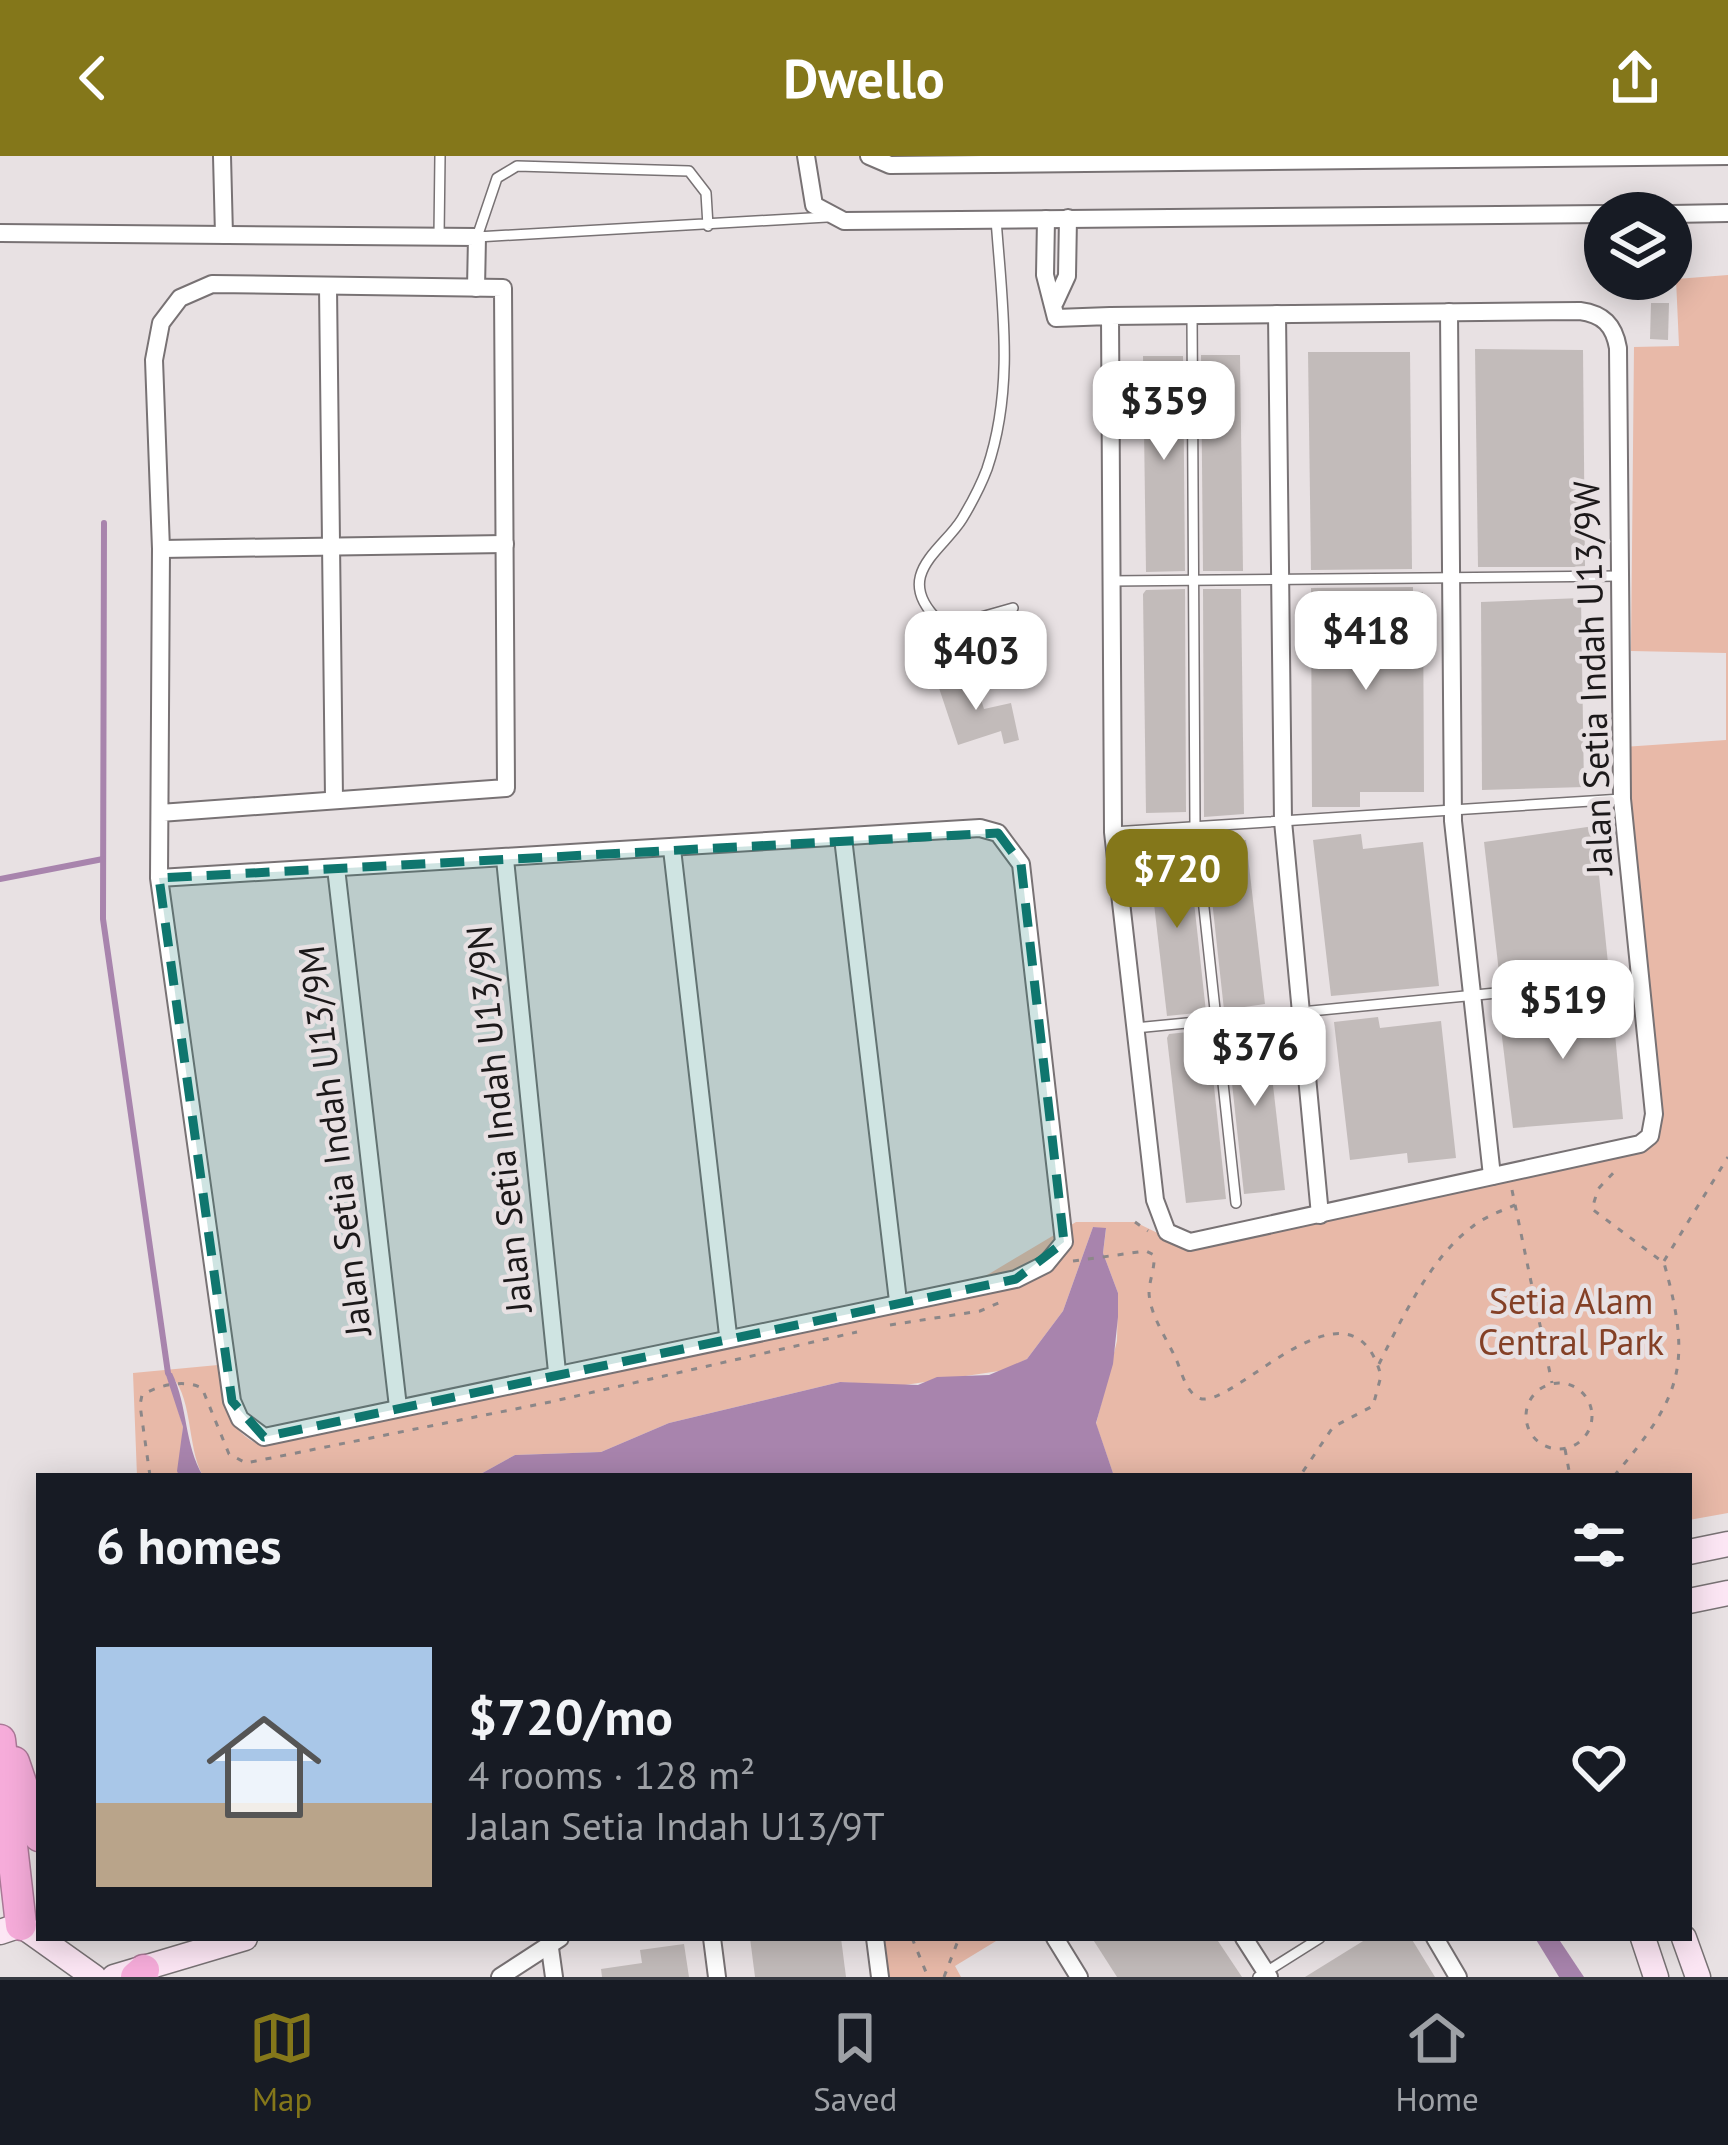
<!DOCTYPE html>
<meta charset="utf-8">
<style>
:root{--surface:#171b24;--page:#20242c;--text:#f1f3f6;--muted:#9ea1a6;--line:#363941;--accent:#84771a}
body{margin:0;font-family:"PT Sans",sans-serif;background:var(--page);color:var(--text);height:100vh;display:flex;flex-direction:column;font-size:45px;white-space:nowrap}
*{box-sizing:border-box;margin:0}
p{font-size:39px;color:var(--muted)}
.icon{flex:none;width:66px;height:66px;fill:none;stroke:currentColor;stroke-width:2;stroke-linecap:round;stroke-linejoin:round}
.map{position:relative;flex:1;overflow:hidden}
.details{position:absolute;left:36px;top:1317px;width:1656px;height:468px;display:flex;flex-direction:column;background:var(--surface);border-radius:0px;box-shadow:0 6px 30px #0003}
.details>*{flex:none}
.tools{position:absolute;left:1584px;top:36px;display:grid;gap:24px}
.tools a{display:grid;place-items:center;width:108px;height:108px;border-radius:50%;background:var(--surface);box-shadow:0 6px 30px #0003;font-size:60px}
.price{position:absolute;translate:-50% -102px;padding:0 27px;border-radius:24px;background:#fff;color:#222;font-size:39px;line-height:78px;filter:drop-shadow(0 3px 6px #0008)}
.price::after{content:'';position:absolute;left:50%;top:72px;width:36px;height:27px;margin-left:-18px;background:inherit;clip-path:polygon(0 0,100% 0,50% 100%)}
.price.on{background:var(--accent);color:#fff}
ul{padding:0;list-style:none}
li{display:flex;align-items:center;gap:36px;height:300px;padding:0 60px}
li+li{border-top:3px solid var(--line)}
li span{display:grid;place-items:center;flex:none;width:336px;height:240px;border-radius:0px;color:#555}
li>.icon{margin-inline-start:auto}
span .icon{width:144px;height:144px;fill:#fffc;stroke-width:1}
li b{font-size:51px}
h2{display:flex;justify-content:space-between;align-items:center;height:144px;padding:0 60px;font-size:51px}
header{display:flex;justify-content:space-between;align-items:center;height:156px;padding:0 60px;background:var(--accent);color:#fff;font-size:54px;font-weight:700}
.dock{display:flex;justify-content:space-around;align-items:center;height:168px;border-top:3px solid var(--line);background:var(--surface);font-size:33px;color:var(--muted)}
.dock a{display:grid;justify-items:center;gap:6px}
.dock .on{color:var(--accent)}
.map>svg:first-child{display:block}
.green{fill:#e8b9a8}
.water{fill:#a884ad}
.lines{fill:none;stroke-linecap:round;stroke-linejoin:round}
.stream{stroke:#a884ad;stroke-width:6}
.building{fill:#c2bbba}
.lane-casing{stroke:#787274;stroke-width:12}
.street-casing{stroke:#787274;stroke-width:20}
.secondary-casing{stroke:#787274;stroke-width:27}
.highway-casing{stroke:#aa7997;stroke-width:33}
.path{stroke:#8c8788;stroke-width:3;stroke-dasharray:6 9;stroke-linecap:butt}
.lane{stroke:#fff;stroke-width:9}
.street{stroke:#fff;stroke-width:16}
.secondary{stroke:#fce6f4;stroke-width:24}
.highway{stroke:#f6acda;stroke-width:30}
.marked{fill:#0f766e;fill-opacity:0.2;stroke:#0f766e;stroke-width:9;stroke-dasharray:24 15;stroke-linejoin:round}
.labels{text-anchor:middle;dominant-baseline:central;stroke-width:9;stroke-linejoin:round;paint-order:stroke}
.street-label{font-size:36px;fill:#1c191a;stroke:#e8e1e3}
.park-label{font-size:36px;fill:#844026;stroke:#e8e1e3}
</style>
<header><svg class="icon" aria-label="back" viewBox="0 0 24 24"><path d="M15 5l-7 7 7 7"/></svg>Dwello<svg class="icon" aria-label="share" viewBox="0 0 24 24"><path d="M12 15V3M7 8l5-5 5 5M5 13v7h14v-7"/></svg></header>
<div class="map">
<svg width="1728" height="1821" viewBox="0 0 1728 1821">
<rect width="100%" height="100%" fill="#e8e1e3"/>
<!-- green -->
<g class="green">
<path d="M1728,119V1357L1689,1364V1320H1114L1096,1268L1117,1185L1118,1137L1103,1097L1106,1073L1093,1071L1063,1155L1027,1203L1006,1214L898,1230L840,1226L669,1267L601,1296L515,1299L477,1320H203C186,1290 194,1236 167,1216L183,1271L179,1320H137L133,1217L218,1209C223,1245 225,1274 262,1290L952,1140L1076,1066H1135L1176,1086L1655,978L1623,591L1726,584V497L1631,495L1634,191L1679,190L1676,123Z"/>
<polygon points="875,1782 1001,1782 955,1810 961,1821 880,1821"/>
</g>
<!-- water -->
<g class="water">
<polygon points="1093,1071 1106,1072 1103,1097 1118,1137 1118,1161 1113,1208 1096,1267 1114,1320 477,1320 515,1299 601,1296 669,1267 840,1226 918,1229 937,1221 989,1219 1027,1203 1063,1155"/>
<path d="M165,1216L172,1217C188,1250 184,1288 203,1320H179L177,1315L183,1271Z"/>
<polygon points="1535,1782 1558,1782 1584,1821 1559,1821"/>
</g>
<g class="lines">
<!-- stream -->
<g class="stream">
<polyline points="104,367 103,763 168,1217"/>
<polyline points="0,723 103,703"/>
</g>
</g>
<!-- building -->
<g class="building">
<polygon points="1651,147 1669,147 1668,184 1650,183"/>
<polygon points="1475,193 1583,194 1585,411 1478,411"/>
<polygon points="1308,196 1410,196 1412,413 1311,414"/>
<polygon points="1201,199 1240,199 1243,415 1203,415"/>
<polygon points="1143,200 1183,200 1185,415 1146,416"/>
<polygon points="1413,431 1413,436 1423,436 1424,636 1360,636 1360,651 1312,651 1311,432"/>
<polygon points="1185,433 1186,656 1146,657 1143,438 1146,434"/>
<polygon points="1203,433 1241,433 1244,658 1204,661"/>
<polygon points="1581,442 1584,631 1482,634 1481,446"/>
<polygon points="1002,471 1016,516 994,522 980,478"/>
<polygon points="973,518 984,553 1011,547 1019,584 1004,588 1001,575 958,589 938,529"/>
<polygon points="1594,670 1609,817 1500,825 1484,686"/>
<polygon points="1361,678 1363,693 1423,686 1439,830 1331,840 1313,684"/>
<polygon points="1246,684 1265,848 1224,854 1206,689"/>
<polygon points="1188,691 1206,856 1167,860 1148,696"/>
<polygon points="1611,835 1623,963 1513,972 1499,856 1561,848 1560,840"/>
<polygon points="1378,861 1380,872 1441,865 1456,1002 1408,1007 1407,997 1350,1004 1334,866"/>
<polygon points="1266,868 1285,1034 1244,1038 1226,872"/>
<polygon points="1208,874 1226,1043 1186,1047 1167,882 1169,878"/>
<polygon points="750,1782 841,1782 846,1821 755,1821"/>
<polygon points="1092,1782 1216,1782 1242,1821 1117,1821"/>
<polygon points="1368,1782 1411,1782 1435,1821 1305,1821"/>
<polygon points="684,1788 689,1821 602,1821 601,1813 642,1807 640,1794"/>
</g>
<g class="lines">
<defs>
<g id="lane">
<path d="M996,63C1002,148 1015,231 987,313C981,329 971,348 962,363C943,394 892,419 938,464L967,465L1013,452"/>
<polyline points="708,70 706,37 689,15 517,10 497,22 477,81 827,61"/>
<polyline points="439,80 440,0"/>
<polyline points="1192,159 1195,669 1236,1047"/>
<polyline points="1110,425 1620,420"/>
<polyline points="1113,676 1622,643"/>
<polyline points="1135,872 1641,823"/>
<polyline points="1258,1821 1320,1782"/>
</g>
<g id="street">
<polyline points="222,0 224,79"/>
<polyline points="806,0 814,49 844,65 1605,58"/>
<polyline points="869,0 890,9 1728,0"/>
<polyline points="1671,58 1728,57"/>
<path d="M1046,63L1045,119L1056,162L1110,160L1580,155C1603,158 1614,169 1618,192L1622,643L1654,958L1650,980L1640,988L1190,1086L1167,1076L1155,1044L1113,676L1110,160"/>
<polyline points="0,77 477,81 476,132"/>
<polyline points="328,131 334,643"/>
<polyline points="1055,146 1067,120 1068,62"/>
<polyline points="1449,156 1453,665 1492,1020"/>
<polyline points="1277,158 1283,665 1320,1059"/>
<polyline points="161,393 505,388"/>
<polyline points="843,682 898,1145"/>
<polyline points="672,693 728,1179"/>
<polyline points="505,703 557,1216"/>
<polyline points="336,712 398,1251"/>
<polyline points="159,722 980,672 998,677 1021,708 1064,1086 1046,1108 1016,1123 264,1281 240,1263 232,1245 159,722 161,393 154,204 161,167 180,142 212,128 503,132 506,632 160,657"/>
<polyline points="712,1782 717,1821"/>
<polyline points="875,1782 880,1821"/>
<polyline points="1055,1782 1079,1821"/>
<polyline points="1244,1782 1269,1821"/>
<polyline points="1435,1782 1458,1821"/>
<polyline points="549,1785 554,1821"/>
<polyline points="500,1821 560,1782"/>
</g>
<g id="secondary">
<polyline points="1689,1396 1728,1388"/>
<polyline points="1689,1445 1728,1437"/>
<polyline points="0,1776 21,1769 94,1821"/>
<polyline points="1643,1782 1656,1821"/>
<polyline points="1684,1782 1698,1821"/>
<polyline points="114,1821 245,1782"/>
</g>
<g id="highway">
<polyline points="0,1584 21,1769"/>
<polyline points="14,1606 39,1680"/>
<polyline points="136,1821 144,1814"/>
</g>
</defs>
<!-- lane casing -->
<use href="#lane" class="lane-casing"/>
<!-- street casing -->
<use href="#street" class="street-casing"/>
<!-- secondary casing -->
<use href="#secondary" class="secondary-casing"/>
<!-- highway casing -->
<use href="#highway" class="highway-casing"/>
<!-- path -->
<g class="path">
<polyline points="1512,1034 1552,1227"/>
<polyline points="1135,1066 1148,1075"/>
<path d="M1073,1105L1146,1095L1154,1099C1155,1112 1150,1122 1149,1135C1149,1158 1167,1183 1176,1203C1182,1216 1185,1235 1199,1242C1231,1257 1351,1107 1381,1220L1373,1250L1333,1271L1300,1320"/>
<polyline points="1664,1105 1728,1001"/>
<polyline points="890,1169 980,1155 1003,1145"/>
<path d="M1379,1208C1401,1164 1431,1101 1472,1071C1484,1061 1501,1055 1515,1049"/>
<circle cx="1559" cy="1260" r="33"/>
<polyline points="1565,1293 1570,1320"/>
<path d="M150,1320L140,1249L142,1239C159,1229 184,1223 202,1232L229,1298L246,1307L550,1246L857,1176"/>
<path d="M1614,1320C1681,1241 1693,1210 1664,1107L1592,1053L1598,1033L1618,1012"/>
<polyline points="912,1782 928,1821"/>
<polyline points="944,1821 959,1782"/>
</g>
<!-- lane -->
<use href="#lane" class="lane"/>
<!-- street -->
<use href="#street" class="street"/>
<!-- secondary -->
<use href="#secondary" class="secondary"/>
<!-- highway -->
<use href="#highway" class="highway"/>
</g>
<!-- marked area -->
<path class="marked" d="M998,677L1021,708L1064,1086L1016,1123L264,1281L232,1245L159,722Z"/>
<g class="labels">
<!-- street labels -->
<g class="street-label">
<text transform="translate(1592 522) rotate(-92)">Jalan Setia Indah U13/9W</text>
<text transform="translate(498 963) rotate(-96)">Jalan Setia Indah U13/9N</text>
<text transform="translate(334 985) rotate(-97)">Jalan Setia Indah U13/9M</text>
</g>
<!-- park labels -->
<g class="park-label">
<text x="1571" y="1144">Setia Alam<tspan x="1571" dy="41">Central Park</tspan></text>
</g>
</g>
</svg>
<div class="tools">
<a><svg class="icon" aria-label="layers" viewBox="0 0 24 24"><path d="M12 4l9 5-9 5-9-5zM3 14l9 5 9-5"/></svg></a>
</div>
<b class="price" style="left:1164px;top:307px">$359</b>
<b class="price" style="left:1366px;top:537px">$418</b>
<b class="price" style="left:976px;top:557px">$403</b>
<b class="price on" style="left:1177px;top:775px">$720</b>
<b class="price" style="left:1563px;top:906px">$519</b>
<b class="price" style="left:1255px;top:953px">$376</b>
<section class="details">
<h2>6 homes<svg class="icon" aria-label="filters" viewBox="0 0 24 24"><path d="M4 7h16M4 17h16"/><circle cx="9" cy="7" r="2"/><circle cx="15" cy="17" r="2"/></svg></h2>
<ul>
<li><span style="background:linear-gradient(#a9c7e8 65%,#b9a48a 0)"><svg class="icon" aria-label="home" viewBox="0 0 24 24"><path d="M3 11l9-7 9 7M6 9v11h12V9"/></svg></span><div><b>$720/mo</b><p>4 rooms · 128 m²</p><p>Jalan Setia Indah U13/9T</p></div><svg class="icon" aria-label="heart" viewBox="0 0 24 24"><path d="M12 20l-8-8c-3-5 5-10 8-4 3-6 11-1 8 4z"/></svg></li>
</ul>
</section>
</div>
<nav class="dock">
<a class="on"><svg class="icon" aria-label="map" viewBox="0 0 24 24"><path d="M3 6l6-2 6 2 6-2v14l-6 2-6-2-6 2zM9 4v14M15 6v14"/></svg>Map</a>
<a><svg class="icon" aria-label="saved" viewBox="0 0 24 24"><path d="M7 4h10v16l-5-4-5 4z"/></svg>Saved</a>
<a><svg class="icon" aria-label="home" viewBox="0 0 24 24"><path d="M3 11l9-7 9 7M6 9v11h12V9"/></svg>Home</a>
</nav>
